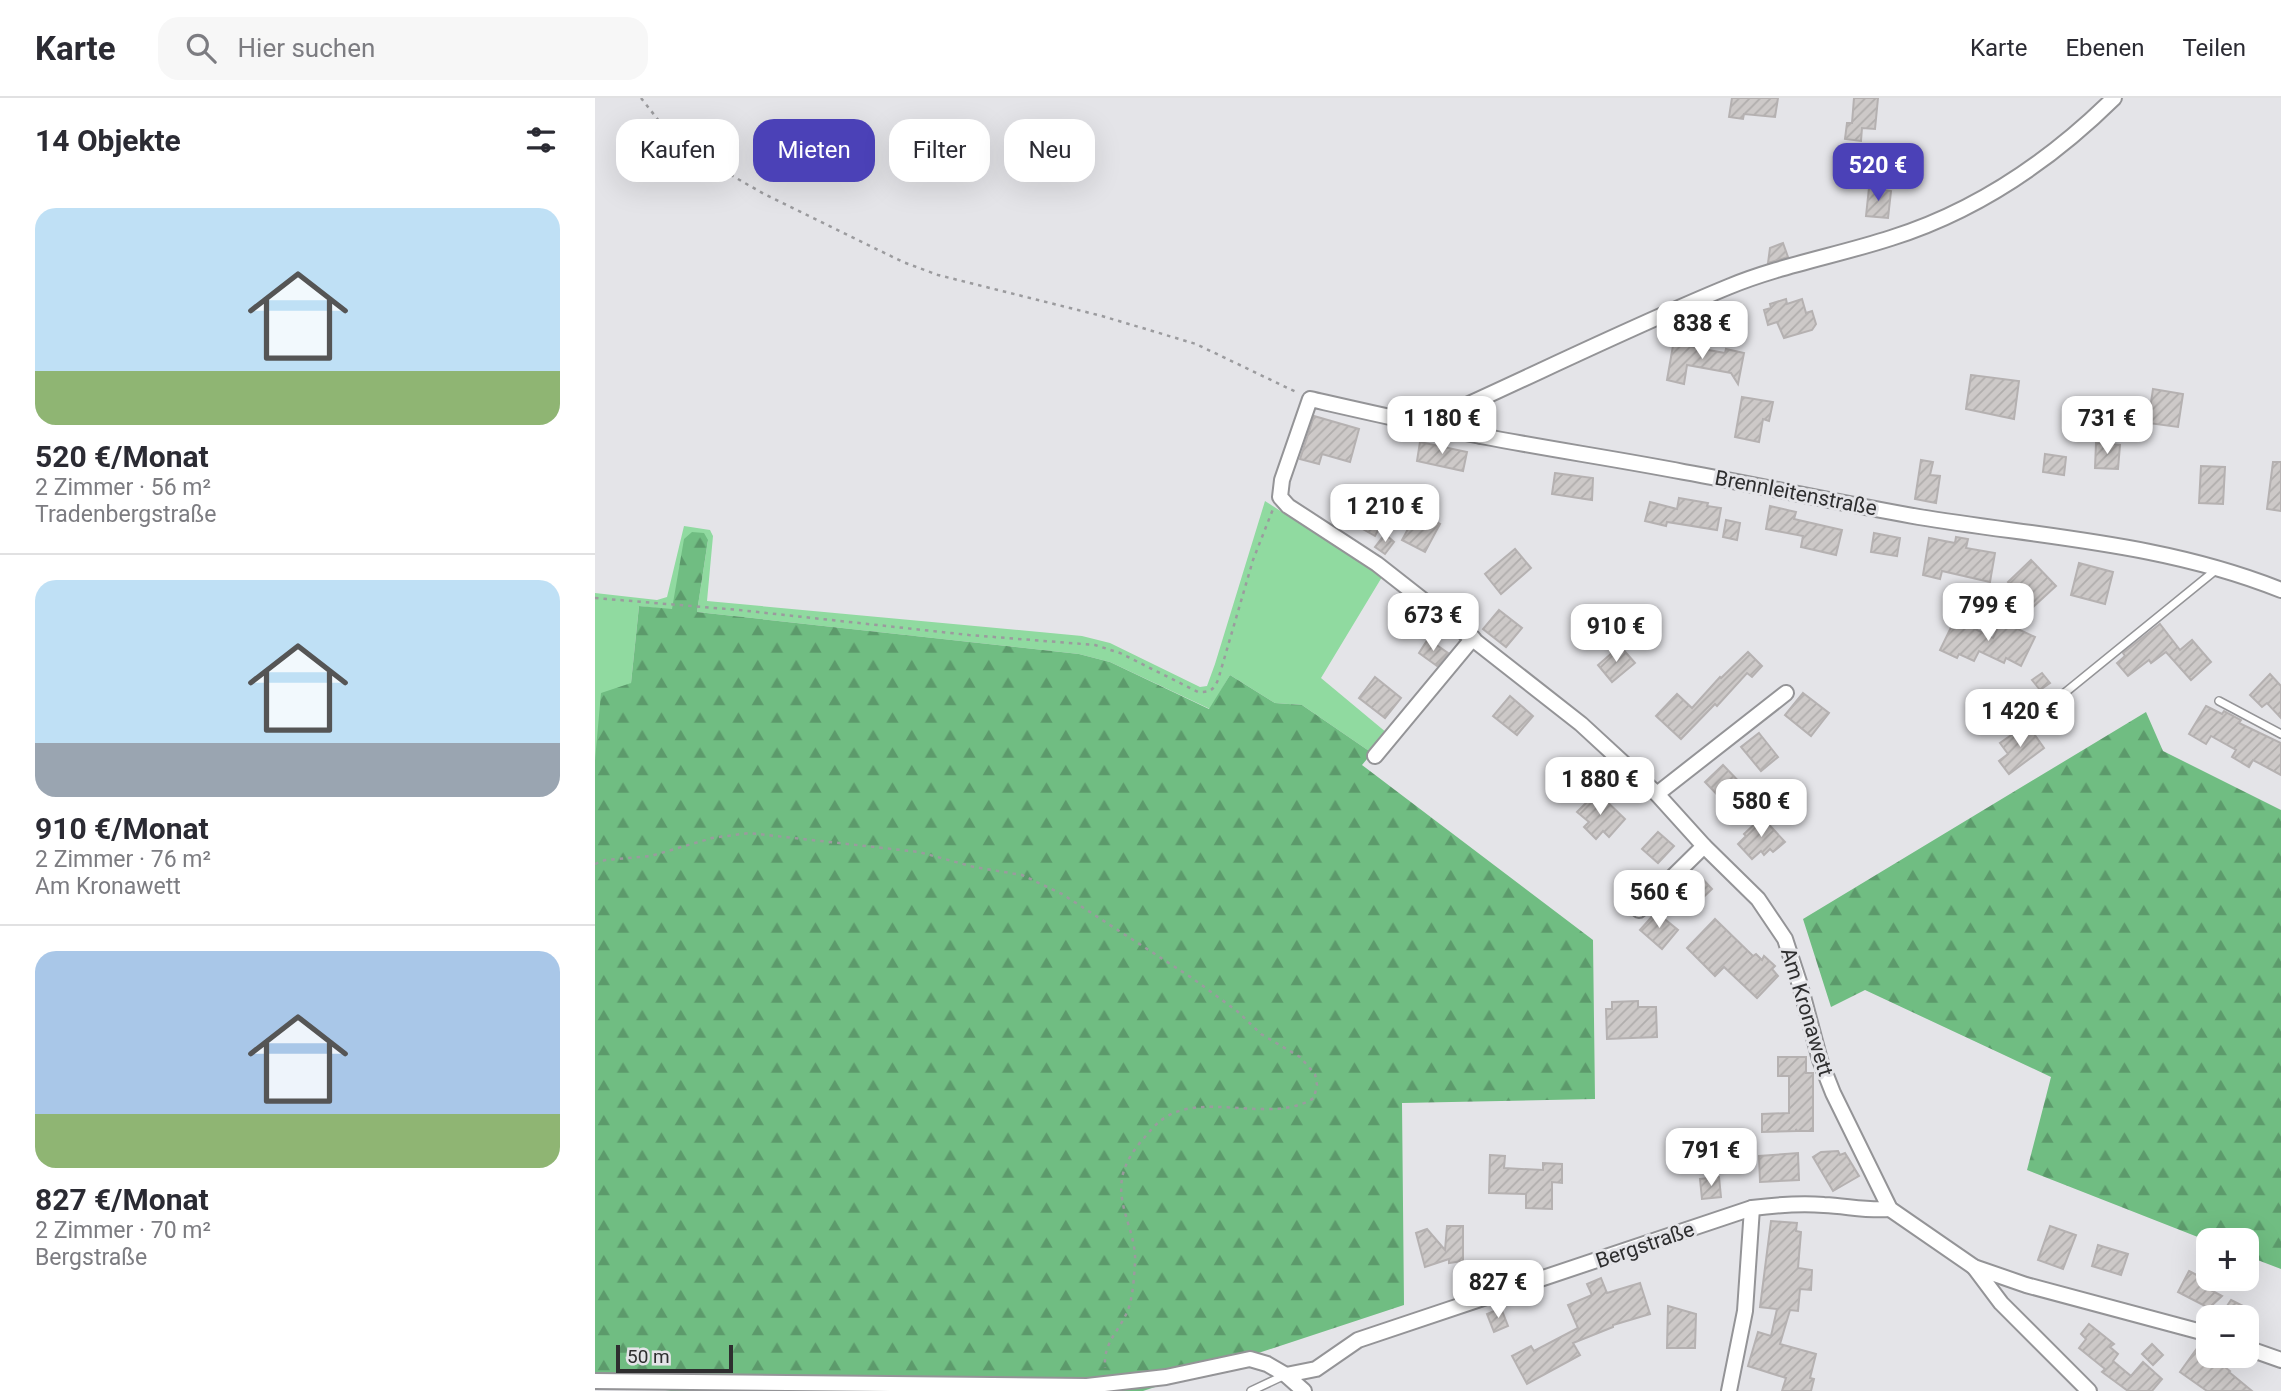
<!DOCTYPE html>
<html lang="de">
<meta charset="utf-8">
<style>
:root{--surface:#fff;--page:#f7f7f7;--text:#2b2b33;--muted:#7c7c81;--line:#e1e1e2;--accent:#4b41b7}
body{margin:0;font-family:Roboto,sans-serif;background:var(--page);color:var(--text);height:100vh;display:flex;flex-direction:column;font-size:26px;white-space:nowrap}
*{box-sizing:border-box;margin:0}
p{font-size:23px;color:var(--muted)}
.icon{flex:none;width:38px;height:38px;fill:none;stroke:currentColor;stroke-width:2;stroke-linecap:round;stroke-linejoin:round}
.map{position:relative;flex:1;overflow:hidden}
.sheet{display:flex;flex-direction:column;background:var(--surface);width:595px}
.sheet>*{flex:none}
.guide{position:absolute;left:21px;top:21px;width:665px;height:63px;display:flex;gap:14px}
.buttons{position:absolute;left:1601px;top:1130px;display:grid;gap:14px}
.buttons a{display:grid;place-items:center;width:63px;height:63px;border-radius:14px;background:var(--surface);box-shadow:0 7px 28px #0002;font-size:35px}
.scale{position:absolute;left:21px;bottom:18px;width:117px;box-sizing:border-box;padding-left:7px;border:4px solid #2e2e2f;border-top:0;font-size:19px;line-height:24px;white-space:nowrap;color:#2e2e2f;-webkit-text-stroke:5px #e4e4e8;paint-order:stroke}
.price{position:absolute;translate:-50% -60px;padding:0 16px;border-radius:14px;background:#fff;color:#222;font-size:23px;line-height:46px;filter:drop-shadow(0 2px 4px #0008)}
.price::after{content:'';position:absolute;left:50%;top:42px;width:21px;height:16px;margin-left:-10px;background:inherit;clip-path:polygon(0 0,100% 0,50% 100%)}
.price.active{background:var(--accent);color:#fff}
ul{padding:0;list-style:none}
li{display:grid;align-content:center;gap:14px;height:371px;padding:0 35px}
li+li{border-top:2px solid var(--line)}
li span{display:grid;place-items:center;height:217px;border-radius:21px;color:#555}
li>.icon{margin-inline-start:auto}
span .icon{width:126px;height:126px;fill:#fffc;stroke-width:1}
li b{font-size:30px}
h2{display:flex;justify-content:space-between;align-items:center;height:84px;padding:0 35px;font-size:30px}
.pill{padding:0 24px;border-radius:21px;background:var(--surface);box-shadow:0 7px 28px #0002;font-size:24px;line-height:63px}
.pill.active{background:var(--accent);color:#fff}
header{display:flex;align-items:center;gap:42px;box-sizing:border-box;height:98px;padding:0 35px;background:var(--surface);border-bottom:2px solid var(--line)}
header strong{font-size:33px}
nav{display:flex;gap:38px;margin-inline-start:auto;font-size:24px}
.search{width:490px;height:63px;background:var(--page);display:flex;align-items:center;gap:18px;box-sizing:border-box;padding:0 24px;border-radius:21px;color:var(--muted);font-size:26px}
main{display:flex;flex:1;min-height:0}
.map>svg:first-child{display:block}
.green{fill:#90daa0}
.forest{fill:url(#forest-firs)}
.building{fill:url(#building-hatch);stroke:#b5b1b1;stroke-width:2}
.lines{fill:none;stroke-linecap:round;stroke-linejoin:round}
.service-casing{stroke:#949497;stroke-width:10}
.minor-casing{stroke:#949497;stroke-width:18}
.path{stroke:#9b9b9e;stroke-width:2.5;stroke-dasharray:3.5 5;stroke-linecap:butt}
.service{stroke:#fff;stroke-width:7}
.minor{stroke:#fff;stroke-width:14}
.labels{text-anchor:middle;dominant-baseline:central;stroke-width:6;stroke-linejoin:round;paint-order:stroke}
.street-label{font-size:21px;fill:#2e2e2f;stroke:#e4e4e8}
</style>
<header>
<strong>Karte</strong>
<div class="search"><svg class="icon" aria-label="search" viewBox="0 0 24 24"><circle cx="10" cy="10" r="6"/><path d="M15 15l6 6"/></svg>Hier suchen</div>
<nav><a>Karte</a><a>Ebenen</a><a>Teilen</a></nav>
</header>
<main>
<section class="sheet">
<h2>14 Objekte<svg class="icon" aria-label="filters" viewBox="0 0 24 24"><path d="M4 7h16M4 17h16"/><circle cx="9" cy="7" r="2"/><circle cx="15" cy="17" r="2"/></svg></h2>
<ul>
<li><span style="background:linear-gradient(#bfe0f5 75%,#8fb573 0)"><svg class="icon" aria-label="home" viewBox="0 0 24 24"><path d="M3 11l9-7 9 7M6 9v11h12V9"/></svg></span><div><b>520 €/Monat</b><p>2 Zimmer · 56 m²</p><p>Tradenbergstraße</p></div></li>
<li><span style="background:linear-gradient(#bfe0f5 75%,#9aa5b1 0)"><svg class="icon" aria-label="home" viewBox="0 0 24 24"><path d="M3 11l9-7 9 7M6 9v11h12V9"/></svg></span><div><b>910 €/Monat</b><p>2 Zimmer · 76 m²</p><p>Am Kronawett</p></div></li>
<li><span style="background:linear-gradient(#a9c7e8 75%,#8fb573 0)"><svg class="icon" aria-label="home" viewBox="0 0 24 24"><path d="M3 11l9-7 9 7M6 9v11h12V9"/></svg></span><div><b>827 €/Monat</b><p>2 Zimmer · 70 m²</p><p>Bergstraße</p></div></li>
</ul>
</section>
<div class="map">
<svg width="1686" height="1293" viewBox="0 0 1686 1293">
<defs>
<pattern id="forest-firs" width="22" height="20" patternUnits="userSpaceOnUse" patternTransform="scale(1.75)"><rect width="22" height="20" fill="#70bd82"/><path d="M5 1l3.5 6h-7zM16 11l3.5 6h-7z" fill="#5c9a6b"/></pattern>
<pattern id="building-hatch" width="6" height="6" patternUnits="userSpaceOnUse" patternTransform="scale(1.75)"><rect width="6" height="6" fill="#cdc9c8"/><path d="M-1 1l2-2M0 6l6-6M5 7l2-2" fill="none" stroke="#b0adac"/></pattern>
</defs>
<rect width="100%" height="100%" fill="#e4e4e8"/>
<!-- green -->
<polygon class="green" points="670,403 787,479 726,580 792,635 777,655 707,607 680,605 635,577 615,611 515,564 484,556 102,514 113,442 77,512 44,508 36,585 0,662 0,495 62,502 72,499 89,428 115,432 118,438 112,503 487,538 515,545 605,589 612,588 620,566"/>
<!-- forest -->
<g class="forest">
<polygon points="97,434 109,435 113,442 102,514 484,556 515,564 614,611 635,577 680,605 707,607 777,655 767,667 998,842 1000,1001 807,1005 809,1207 548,1293 76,1293 0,1280 0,662 6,595 36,585 44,508 77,511 89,441"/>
<polygon points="1551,614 1568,653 1686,712 1686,1171 1652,1158 1652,1143 1613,1143 1432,1072 1456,979 1270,892 1236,909 1208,821"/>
</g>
<!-- building -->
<g class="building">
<polygon points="1137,0 1183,0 1180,19 1149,16 1148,21 1134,19"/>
<polygon points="1259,0 1283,0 1280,31 1267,30 1266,43 1250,41 1252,25 1257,25"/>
<polygon points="1274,90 1296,93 1293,120 1271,118"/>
<polygon points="1188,145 1193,159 1173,165 1175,150"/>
<polygon points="1191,201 1192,206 1207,201 1211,215 1217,213 1221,226 1217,232 1189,240 1182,224 1173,227 1169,212 1176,210 1175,206"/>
<polygon points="1079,242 1098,245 1097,249 1130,255 1131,251 1149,255 1143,286 1136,275 1092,267 1089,286 1072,282"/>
<polygon points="1376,277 1424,283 1419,321 1371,311"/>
<polygon points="1558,291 1588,296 1583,329 1553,325"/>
<polygon points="1147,299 1178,304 1174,323 1168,321 1164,344 1140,339"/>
<polygon points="719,318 764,331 755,364 727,356 724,366 705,361"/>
<polygon points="825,344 872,354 868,373 822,363"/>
<polygon points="1501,345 1525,347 1523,371 1500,370"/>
<polygon points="1450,356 1471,359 1469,377 1448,374"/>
<polygon points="1326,362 1338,364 1335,377 1345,378 1341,405 1320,401"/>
<polygon points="1678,364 1686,364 1686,413 1672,411"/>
<polygon points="1606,368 1630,369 1628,406 1604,405"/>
<polygon points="960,375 998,380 997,402 957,396"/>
<polygon points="776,394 797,406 780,438 748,420 762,396 772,401"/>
<polygon points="1084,400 1113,405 1112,408 1126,410 1122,432 1072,424 1071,428 1050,423 1055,404 1082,411"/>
<polygon points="1175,408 1201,414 1199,421 1247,432 1241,457 1206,449 1208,438 1171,431"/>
<polygon points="822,414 845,426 830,454 807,442"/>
<polygon points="1131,422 1145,425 1142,442 1128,439"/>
<polygon points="1279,435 1305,440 1302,458 1276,454"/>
<polygon points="790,436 799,444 790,456 780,449"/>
<polygon points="1361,439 1373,441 1371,450 1400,455 1395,484 1347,473 1345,481 1328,477 1334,440 1360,445"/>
<polygon points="920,451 936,470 906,496 890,476"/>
<polygon points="1436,462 1461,488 1438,509 1413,484"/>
<polygon points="1484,465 1518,474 1510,506 1476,497"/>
<polygon points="904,512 927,530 911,549 888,531"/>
<polygon points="1360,521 1398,540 1406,523 1440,539 1426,568 1411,560 1409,565 1384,553 1379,563 1364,556 1362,560 1345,552"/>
<polygon points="1565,526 1585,552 1597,542 1616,564 1596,582 1571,554 1556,565 1554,562 1533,578 1522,565 1530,558 1528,555"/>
<polygon points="833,541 853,555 842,568 824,555"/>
<polygon points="1025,548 1040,565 1017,584 1003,567"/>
<polygon points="1153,554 1167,568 1157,579 1152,575 1122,608 1120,606 1086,641 1061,618 1082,596 1097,610 1125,579 1126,580"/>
<polygon points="1447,575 1455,585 1445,592 1437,582"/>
<polygon points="1675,576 1686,588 1686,620 1672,605 1667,609 1655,597"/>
<polygon points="780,579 806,600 790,620 764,600"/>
<polygon points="1208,595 1234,615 1216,638 1190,617"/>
<polygon points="915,598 938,618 922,637 898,618"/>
<polygon points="1611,608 1627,616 1629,613 1646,622 1644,625 1686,645 1686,677 1658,662 1654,669 1637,659 1641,652 1616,638 1611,646 1594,636"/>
<polygon points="1432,626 1449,650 1414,676 1404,663 1413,656 1405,645"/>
<polygon points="1164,635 1183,659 1166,673 1146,649"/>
<polygon points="1128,667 1153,693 1135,710 1110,684"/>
<polygon points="1002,694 1030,721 1014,739 1008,733 1001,741 989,729 994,724 982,714"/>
<polygon points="1167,719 1190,744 1178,754 1175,751 1169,757 1166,753 1157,761 1143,746 1151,738 1149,736"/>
<polygon points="1063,734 1079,748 1063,765 1047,751"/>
<polygon points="1103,776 1117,791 1099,808 1085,793"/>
<polygon points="1061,814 1083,832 1067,851 1045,832"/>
<polygon points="1120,821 1158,858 1161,856 1167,862 1169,858 1180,868 1177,871 1183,878 1162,900 1129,869 1120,878 1092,850"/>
<polygon points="1043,903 1043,909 1061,909 1062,939 1012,941 1011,911 1017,911 1017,904"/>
<polygon points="1183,959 1211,959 1211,975 1218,975 1218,1033 1202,1033 1201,1031 1201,1033 1167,1034 1167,1016 1194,1015 1194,978 1183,978"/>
<polygon points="1243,1053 1245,1057 1250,1055 1264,1078 1238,1093 1218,1059 1226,1054"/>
<polygon points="1203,1055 1204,1082 1165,1084 1164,1058"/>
<polygon points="895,1057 910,1058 909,1070 948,1072 948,1065 967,1066 967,1085 957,1084 957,1111 931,1110 931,1096 894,1095"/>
<polygon points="1124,1079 1126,1099 1107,1101 1105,1081"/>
<polygon points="1176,1123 1202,1125 1201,1133 1206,1134 1203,1170 1217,1172 1216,1192 1205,1191 1203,1213 1195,1212 1185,1246 1221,1256 1215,1280 1219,1281 1216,1293 1187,1293 1191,1280 1153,1268 1163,1234 1176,1238 1182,1211 1165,1209"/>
<polygon points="852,1128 868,1128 868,1163 854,1165 854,1161 830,1169 821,1135 832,1131 850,1152"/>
<polygon points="1455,1128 1481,1137 1468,1171 1443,1162"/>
<polygon points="1503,1147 1533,1156 1526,1177 1497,1168"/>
<polygon points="1594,1173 1615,1184 1612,1190 1627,1198 1614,1210 1583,1194"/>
<polygon points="1006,1180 1012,1195 1045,1185 1055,1216 1018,1227 1018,1229 978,1245 985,1257 932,1286 917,1258 936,1248 939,1253 983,1230 973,1207 997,1197 992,1186"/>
<polygon points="1636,1202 1648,1208 1642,1220 1624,1220"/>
<polygon points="1073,1208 1101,1216 1100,1250 1072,1250"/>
<polygon points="906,1210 913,1228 899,1234 892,1216"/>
<polygon points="1494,1226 1519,1246 1515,1249 1523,1256 1518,1263 1536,1278 1548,1264 1567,1281 1557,1293 1533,1293 1507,1274 1510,1271 1484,1250 1491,1241 1486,1236"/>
<polygon points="1557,1246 1568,1257 1558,1267 1547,1256"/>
<polygon points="1603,1249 1635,1273 1634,1274 1657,1293 1612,1293 1585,1274"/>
</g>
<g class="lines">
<defs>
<g id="service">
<polyline points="1624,603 1686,636"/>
<polyline points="1440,619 1622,471"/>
<polyline points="656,1293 690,1277"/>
</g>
<g id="minor">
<path d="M882,303C876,315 878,328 886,338"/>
<path d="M826,326L852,316C945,274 1038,228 1133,189C1183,168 1244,157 1296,140C1382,113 1455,63 1519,0"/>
<polyline points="780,658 878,540"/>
<polyline points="1062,696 1191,595"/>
<polyline points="1044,812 1109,748"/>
<polyline points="1379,1169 1406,1205 1494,1293"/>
<path d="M1614,1236L1431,1187L1379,1169L1295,1111L1238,995L1225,962L1205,887L1190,841L1163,801L1109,748L1062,696L986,626L782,466L693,408L685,399L687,382L715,301C772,314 828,327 886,338C953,351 1022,361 1089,374C1167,388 1245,405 1324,419C1446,439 1569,445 1686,492"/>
<polyline points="1652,1250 1686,1262"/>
<path d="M691,1277L721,1271L763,1242L1157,1110C1181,1107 1205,1105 1229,1107C1252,1108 1272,1113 1295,1111"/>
<polyline points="0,1283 492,1288 571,1279 655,1261 672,1266 691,1277 709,1293"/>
<polyline points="1134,1293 1150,1213 1157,1110"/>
</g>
</defs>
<!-- service casing -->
<use href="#service" class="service-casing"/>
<!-- minor casing -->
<use href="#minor" class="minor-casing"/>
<!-- path -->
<g class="path">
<polyline points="46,0 64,23 110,62 169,96 308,164 343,177 507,218 601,246 701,294"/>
<path d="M0,500L144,512L374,537L500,547L525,555L603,594C615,594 618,593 623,582L658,462L678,411"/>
<path d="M0,766L10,762L56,758L117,740L154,735L324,754L379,769L427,777L467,796L597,880L642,913L666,936L705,959L720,976L722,987L719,1000C674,1028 604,990 564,1024C559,1028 554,1034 549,1040C539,1051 529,1066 527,1081C522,1109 542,1137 540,1165C539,1180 538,1198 533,1212C524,1234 508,1244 510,1270"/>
</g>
<!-- service -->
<use href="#service" class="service"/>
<!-- minor -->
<use href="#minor" class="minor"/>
</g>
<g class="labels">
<!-- street labels -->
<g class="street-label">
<text transform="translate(1201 395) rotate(11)">Brennleitenstraße</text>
<text transform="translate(1212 914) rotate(73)">Am Kronawett</text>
<text transform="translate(1050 1147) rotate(-19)">Bergstraße</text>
</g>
</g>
</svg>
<div class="buttons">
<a>+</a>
<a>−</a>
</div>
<div class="scale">50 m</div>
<b class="price active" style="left:1283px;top:105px">520 €</b>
<b class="price" style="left:1107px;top:263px">838 €</b>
<b class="price" style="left:847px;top:358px">1 180 €</b>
<b class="price" style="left:1512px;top:358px">731 €</b>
<b class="price" style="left:790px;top:446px">1 210 €</b>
<b class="price" style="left:1393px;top:545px">799 €</b>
<b class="price" style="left:838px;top:555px">673 €</b>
<b class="price" style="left:1021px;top:566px">910 €</b>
<b class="price" style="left:1425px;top:651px">1 420 €</b>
<b class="price" style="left:1005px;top:719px">1 880 €</b>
<b class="price" style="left:1166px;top:741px">580 €</b>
<b class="price" style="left:1064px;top:832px">560 €</b>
<b class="price" style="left:1116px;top:1090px">791 €</b>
<b class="price" style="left:903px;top:1222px">827 €</b>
<div class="guide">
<a class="pill">Kaufen</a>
<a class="pill active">Mieten</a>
<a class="pill">Filter</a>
<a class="pill">Neu</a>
</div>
</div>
</main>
